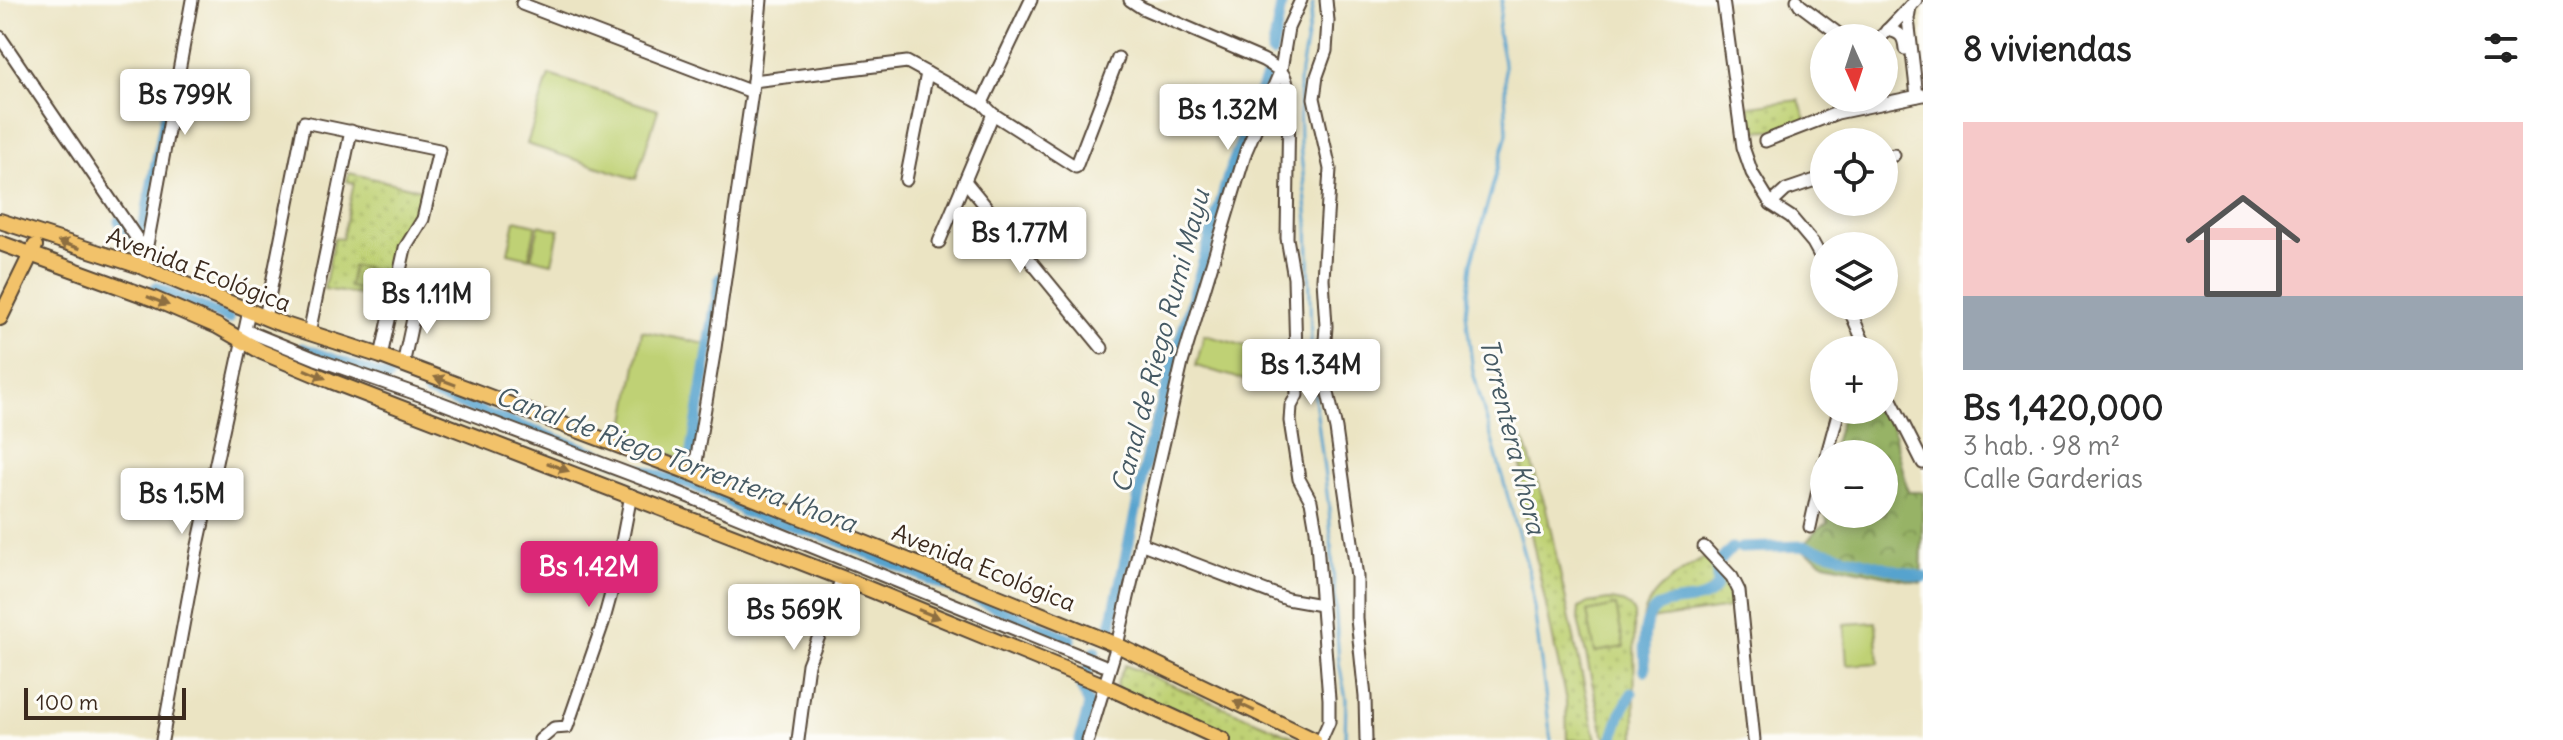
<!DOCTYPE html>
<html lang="es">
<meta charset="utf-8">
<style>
:root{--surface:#fff;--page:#f2f2f2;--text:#222;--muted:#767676;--line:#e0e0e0;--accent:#db2777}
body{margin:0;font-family:Delius,sans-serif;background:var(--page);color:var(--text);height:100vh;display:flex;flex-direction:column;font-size:30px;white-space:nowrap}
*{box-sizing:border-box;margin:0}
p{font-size:26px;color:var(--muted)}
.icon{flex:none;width:44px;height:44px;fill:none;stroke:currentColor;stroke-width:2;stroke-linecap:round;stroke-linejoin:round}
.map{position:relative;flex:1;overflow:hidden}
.drawer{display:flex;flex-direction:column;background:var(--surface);width:640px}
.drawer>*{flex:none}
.needle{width:52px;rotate:177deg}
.tools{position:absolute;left:1810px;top:24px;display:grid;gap:16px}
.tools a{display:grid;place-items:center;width:88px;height:88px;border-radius:50%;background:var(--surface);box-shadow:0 4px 12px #0003;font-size:40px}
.scale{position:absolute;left:24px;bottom:20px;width:162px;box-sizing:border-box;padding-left:8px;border:4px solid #3b2a1e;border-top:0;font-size:22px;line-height:28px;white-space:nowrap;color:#3b2a1e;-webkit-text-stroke:6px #fdfcf7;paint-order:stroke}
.price{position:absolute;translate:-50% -68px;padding:0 18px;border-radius:8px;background:#fff;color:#222;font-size:26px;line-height:52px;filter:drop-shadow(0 2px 4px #0008)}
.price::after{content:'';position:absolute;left:50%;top:48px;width:24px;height:18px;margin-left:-12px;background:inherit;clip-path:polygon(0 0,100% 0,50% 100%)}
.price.current{background:var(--accent);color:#fff}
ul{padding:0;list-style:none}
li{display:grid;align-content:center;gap:16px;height:424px;padding:0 40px}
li+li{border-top:2px solid var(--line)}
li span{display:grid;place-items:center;height:248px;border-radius:0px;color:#555}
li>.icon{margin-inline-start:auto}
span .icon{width:144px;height:144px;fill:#fffc;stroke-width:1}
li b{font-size:34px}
h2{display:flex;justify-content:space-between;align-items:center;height:96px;padding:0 40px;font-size:34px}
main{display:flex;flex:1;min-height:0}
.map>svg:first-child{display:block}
.green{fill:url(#green-dots);stroke:#7d7e49;stroke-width:2}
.forest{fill:url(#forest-crowns);stroke:#696e42;stroke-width:2}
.pitch{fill:#bfd174;stroke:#7d7e49;stroke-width:2}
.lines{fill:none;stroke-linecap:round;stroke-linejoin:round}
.stream{stroke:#56a3ce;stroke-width:3}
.canal{stroke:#56a3ce;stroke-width:11}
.minor-casing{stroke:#554637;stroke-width:15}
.major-casing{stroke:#554637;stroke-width:18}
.minor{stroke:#fff;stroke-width:11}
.major{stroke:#f2c26a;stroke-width:14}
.oneway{fill:#8d6e40}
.labels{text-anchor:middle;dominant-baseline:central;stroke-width:6;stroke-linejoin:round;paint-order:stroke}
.street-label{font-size:24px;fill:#3b2a1e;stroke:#fdfcf7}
.water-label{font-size:26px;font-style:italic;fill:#465a64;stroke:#fdfcf7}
</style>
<main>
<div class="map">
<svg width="1923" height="740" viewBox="0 0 1923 740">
<defs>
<pattern id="green-dots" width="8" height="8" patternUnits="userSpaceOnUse" patternTransform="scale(2)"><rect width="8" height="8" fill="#bfd174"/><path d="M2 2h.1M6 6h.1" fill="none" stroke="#a5b464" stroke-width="1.8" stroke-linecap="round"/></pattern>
<pattern id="forest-crowns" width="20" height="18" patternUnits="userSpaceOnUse" patternTransform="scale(2)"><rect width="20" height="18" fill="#97b366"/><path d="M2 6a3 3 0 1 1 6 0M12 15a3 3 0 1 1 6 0" fill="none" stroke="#7c9253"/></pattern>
</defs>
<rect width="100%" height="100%" fill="#fdfcf7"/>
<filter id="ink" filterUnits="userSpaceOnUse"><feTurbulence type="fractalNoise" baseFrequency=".0125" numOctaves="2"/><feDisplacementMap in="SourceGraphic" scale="16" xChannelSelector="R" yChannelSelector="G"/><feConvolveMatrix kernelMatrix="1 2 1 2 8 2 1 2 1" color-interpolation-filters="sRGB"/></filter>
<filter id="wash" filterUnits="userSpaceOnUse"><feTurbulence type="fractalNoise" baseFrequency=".006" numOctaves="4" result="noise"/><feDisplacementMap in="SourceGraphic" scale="32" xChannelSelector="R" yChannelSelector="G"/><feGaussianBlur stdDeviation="1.8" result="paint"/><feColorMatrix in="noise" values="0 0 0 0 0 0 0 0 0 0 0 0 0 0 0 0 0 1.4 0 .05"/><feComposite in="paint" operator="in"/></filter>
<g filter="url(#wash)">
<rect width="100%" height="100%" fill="#ebe4c3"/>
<!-- green -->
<g class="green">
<polygon points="1799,100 1807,122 1786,129 1752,131 1749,106"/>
<polygon points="349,173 423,190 417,215 401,244 389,300 324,289 334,238 342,239 354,183 347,181"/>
<polygon points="1524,440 1546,508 1596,740 1567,740 1566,701 1529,524 1518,496 1523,476 1517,446"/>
<path d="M1704,558C1722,574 1734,583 1736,607L1643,621C1645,592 1681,572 1704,558Z"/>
<path d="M1609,600C1621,601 1629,602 1634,614L1635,740H1608L1604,735L1578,619L1579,608L1588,603Z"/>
<polygon points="1125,665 1301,740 1234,740 1118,690 1116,684"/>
</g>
<!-- forest -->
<polygon class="forest" points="1884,404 1890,415 1908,492 1923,492 1921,583 1825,563 1801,549 1817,529 1828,523 1825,514 1884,514 1884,454 1831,454 1844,410 1884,410"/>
<!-- pitch -->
<g class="pitch">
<polygon points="549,75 658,110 636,179 527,144"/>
<polygon points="515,220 536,225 529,258 508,253"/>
<polygon points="539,225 559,230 552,263 531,258"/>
<polygon points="353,266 389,272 385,294 349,287"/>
<polygon points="642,331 706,344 688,461 623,438"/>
<polygon points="1204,335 1254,348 1245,380 1196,366"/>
<polygon points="1616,606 1624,647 1595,652 1587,612"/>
<polygon points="1876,622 1879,663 1847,665 1844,624"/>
</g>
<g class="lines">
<!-- stream -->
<g class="stream">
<polyline points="1502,0 1498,32 1504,63 1507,134 1471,263 1466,313 1473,372 1530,576 1551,740"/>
<polyline points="1313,4 1299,82 1300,145 1308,221 1312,375 1329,509 1339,662 1346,699 1345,740"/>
</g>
<!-- canal -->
<g class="canal">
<polyline points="1272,53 1281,6"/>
<polyline points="740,135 745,100"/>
<polyline points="119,221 134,244"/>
<polyline points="142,235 165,117"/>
<polyline points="156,287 229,319"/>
<polyline points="302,348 388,378"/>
<polyline points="427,392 665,478 687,483 725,499 744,512 834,539 1071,639"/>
<polyline points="690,463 720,278"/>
<polyline points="1741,548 1804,546 1923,577"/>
<polyline points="1721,560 1732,548"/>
<polyline points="1110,629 1151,440 1229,173 1269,69"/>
<path d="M1645,670C1645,654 1641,628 1651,614C1665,592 1705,611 1717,585V567"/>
<polyline points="1087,673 1095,651"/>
<polyline points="1080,740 1089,705 1081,687"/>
<polyline points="1612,740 1621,713 1632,693"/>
</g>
</g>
</g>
<g filter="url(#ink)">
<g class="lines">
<defs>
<g id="minor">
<path d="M1130,0L1142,8L1263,60C1284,72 1287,74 1289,97L1287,238L1294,278L1297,395L1291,406L1290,421L1299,479L1311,501L1316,530L1329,699V722L1321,740"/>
<polyline points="1326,0 1328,21 1326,51 1317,76 1314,98 1330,169 1323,279 1326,326 1323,370 1336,429 1357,577 1357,619 1365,697 1366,740"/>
<polyline points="1723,0 1743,147 1752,173 1771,204 1791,217 1813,243 1824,263"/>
<polyline points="1797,0 1800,5 1844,38"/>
<polyline points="522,4 752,92"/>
<polyline points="1910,6 1908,19 1917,96"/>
<path d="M1887,30C1900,32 1904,36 1905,49"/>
<polyline points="0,37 146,252"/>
<polyline points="1880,38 1916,0"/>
<polyline points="753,81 907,62 982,103 993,114 1076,167 1118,58"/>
<polyline points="982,103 1031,0"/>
<polyline points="1765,141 1837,113 1923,95"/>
<polyline points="1884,158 1894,155"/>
<polyline points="906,180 927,73"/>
<polyline points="965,181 1102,348"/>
<polyline points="1771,204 1786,190 1824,177"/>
<polyline points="939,242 993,114"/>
<polyline points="143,267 192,0"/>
<polyline points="1848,306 1867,350"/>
<polyline points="265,318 304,122 439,150 423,219 405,248 381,356"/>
<polyline points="245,330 316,359 431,399 677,492 1103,665"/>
<polyline points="309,333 351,131"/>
<polyline points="403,365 417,300"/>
<polyline points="1884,386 1923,463"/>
<polyline points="1827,454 1839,410"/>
<polyline points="694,474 715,348 752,92 761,0"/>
<polyline points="1810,527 1824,463"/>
<polyline points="1140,543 1287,599 1321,605"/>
<polyline points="1704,547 1732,577 1739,591 1754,740"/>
<polyline points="162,740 197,550 249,311"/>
<polyline points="540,740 554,728 567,727 603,623 614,583 631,495"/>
<polyline points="798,740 808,664 842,578"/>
<polyline points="1088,740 1117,645 1182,363 1246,151 1281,70 1288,28 1301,0"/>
</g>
<g id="major">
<polyline points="0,221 143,267 276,322 381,356 694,474 1117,645 1314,740"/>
<polyline points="0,243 154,299 217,326 262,352 331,381 842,578 1103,685 1223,740"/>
<polyline points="0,318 35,246"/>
</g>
</defs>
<!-- minor casing -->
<use href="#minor" class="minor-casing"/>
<!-- major casing -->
<use href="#major" class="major-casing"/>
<!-- minor -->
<use href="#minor" class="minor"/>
<!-- major -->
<use href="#major" class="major"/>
</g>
<!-- one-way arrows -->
<defs><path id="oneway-solid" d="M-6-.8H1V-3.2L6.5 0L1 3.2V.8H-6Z" transform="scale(2)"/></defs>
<g class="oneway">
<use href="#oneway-solid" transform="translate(69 245) rotate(-162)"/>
<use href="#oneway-solid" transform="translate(158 301) rotate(22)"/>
<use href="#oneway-solid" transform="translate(315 374) rotate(23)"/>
<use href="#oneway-solid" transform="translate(445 381) rotate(-159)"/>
<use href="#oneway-solid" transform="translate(558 467) rotate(21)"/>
<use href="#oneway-solid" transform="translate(929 614) rotate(22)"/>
<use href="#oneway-solid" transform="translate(1244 706) rotate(-154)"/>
</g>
</g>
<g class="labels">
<!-- street labels -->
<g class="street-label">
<text transform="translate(199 269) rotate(21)">Avenida Ecológica</text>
<text transform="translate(984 567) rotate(22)">Avenida Ecológica</text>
</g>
<!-- water labels -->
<g class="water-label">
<text transform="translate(1160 341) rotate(-75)">Canal de Riego Rumi Mayu</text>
<text transform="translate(1513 436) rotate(76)">Torrentera Khora</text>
<text transform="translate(676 459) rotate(20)">Canal de Riego Torrentera Khora</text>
</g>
</g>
</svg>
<div class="tools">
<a><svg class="needle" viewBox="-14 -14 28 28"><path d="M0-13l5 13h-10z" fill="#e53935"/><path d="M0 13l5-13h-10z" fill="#767676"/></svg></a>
<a><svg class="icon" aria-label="locate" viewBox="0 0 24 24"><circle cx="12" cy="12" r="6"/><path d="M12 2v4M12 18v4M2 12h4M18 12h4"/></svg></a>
<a><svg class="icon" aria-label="layers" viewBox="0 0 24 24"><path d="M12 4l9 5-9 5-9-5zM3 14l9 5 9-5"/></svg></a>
<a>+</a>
<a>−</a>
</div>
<div class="scale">100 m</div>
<b class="price" style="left:185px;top:137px">Bs 799K</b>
<b class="price" style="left:1228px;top:152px">Bs 1.32M</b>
<b class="price" style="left:1020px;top:275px">Bs 1.77M</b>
<b class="price" style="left:427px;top:336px">Bs 1.11M</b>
<b class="price" style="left:1311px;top:407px">Bs 1.34M</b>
<b class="price" style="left:182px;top:536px">Bs 1.5M</b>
<b class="price current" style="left:589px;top:609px">Bs 1.42M</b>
<b class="price" style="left:794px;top:652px">Bs 569K</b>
</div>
<section class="drawer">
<h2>8 viviendas<svg class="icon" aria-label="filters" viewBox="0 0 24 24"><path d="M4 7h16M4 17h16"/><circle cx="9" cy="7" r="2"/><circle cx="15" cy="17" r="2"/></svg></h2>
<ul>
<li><span style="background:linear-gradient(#f6c9c9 70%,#9aa5b1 0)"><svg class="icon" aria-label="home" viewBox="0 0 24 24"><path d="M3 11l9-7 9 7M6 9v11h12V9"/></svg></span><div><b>Bs 1,420,000</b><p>3 hab. · 98 m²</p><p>Calle Garderias</p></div></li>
</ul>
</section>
</main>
